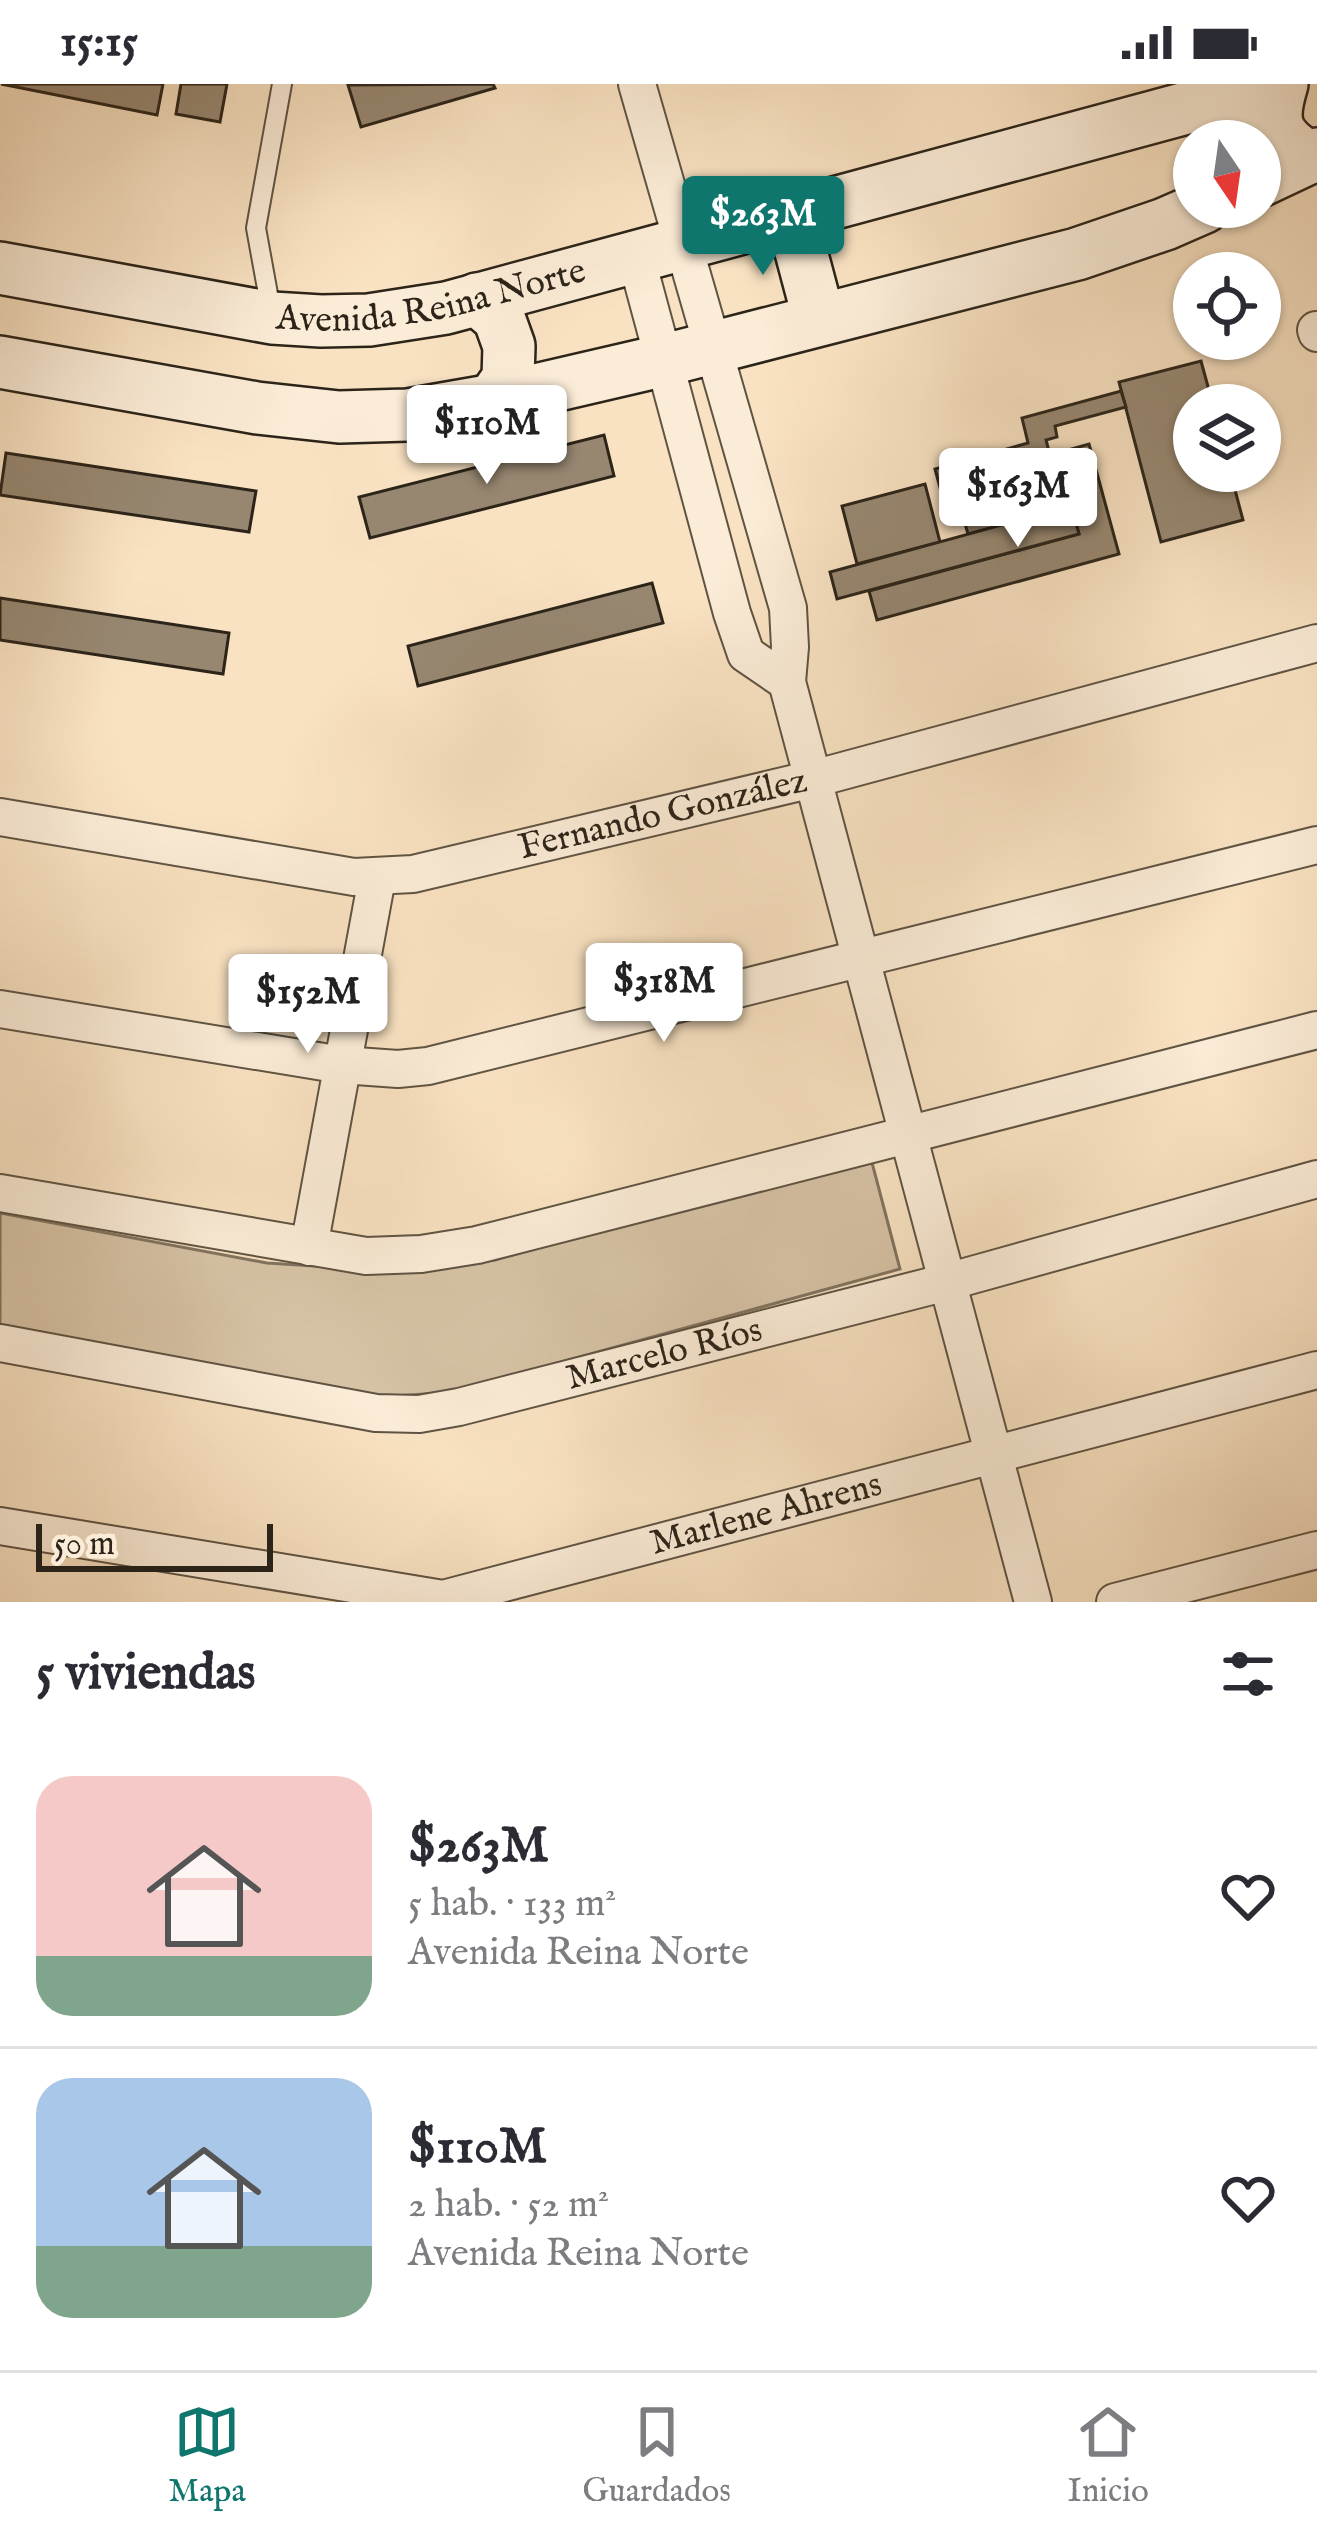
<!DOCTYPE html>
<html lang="es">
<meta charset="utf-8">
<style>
:root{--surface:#fff;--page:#f7f7f7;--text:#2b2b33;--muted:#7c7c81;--line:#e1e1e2;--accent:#0f766e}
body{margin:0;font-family:"IM FELL English",serif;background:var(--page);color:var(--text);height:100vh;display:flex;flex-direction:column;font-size:45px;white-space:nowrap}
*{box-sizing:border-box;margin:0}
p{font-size:39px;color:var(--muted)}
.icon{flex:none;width:66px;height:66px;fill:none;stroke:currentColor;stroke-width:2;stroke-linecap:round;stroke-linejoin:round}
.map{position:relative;height:1518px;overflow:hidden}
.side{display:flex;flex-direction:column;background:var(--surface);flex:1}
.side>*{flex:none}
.needle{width:78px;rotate:167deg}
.fabs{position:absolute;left:1173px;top:36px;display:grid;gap:24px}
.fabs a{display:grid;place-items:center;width:108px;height:108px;border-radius:50%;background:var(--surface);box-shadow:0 3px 9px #0004;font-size:60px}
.scale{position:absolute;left:36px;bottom:30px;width:237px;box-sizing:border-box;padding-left:12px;border:6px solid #2c2419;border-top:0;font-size:33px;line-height:42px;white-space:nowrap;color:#2c2419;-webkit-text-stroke:9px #fbecd7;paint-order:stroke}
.price{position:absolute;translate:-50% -102px;padding:0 27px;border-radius:12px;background:#fff;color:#222;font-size:39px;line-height:78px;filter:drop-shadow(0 3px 6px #0008)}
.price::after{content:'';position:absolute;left:50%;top:72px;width:36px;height:27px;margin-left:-18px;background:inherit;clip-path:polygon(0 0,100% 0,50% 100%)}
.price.on{background:var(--accent);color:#fff}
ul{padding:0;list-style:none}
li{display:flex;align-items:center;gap:36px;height:300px;padding:0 36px}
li+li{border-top:3px solid var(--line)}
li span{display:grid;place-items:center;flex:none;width:336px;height:240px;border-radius:36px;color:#555}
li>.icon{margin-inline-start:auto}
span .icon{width:144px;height:144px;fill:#fffc;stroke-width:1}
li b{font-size:51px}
h2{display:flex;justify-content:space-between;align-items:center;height:144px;padding:0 36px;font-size:51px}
.status{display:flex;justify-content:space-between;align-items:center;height:84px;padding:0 60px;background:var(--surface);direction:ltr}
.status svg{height:33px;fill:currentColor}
.dock{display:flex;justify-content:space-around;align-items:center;height:168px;border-top:3px solid var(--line);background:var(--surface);font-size:33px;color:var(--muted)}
.dock a{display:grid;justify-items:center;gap:6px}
.dock .on{color:var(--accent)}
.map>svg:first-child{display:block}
.green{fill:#d6c2a5;stroke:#81735f;stroke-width:3}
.building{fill:#978771;stroke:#2c2419;stroke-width:3}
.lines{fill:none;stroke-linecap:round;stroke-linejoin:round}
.lane-casing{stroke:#5f5443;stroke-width:22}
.street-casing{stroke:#5f5443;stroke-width:40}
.secondary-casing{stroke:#2c2419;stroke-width:56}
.lane{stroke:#fbecd7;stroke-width:18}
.street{stroke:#fbecd7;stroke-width:36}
.secondary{stroke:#fbecd7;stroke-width:51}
.labels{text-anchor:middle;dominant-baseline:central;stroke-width:9;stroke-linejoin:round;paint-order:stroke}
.street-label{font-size:36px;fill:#2c2419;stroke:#fbecd7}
</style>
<div class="status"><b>15:15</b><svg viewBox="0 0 49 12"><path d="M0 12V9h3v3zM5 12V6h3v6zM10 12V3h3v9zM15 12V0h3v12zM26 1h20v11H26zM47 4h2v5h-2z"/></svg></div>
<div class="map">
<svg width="1317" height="1518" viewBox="0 0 1317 1518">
<rect width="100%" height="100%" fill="#f9e2c2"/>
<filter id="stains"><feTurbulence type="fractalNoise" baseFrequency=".00167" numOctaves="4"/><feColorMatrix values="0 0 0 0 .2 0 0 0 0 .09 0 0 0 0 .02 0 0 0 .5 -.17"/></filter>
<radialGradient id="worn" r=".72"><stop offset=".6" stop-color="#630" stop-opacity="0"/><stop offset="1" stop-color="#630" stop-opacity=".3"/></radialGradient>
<!-- green -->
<polygon class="green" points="870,1071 900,1185 452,1308 382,1313 0,1247 0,1129 267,1179 411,1188 495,1176"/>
<!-- building -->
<g class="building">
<polygon points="1,0 163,0 157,31"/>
<polygon points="181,0 227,0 220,38 176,30"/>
<polygon points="493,0 495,4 361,43 348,1"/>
<polygon points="1201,277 1213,321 1194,321 1194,387 1230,387 1243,436 1161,458 1119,298"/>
<polygon points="1121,307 1126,323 1055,342 1057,353 1046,356 1064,424 968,450 960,423 1042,401 1039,389 943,415 935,385 1028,359 1022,334"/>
<polygon points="604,351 614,392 370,454 359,413"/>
<polygon points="1089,360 1119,470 877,536 869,507 1079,450 1057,369"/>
<polygon points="6,369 256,407 249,448 0,411"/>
<polygon points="925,400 940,458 857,480 842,422"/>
<polygon points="1071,422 1079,450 837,515 830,488"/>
<polygon points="652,499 663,539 418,602 408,562"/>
<polygon points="0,514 229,549 223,590 0,556"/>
</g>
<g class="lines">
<defs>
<polyline id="lane" points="272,232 256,144 282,0"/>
<g id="street">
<polyline points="637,0 788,524 790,563 787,598 1033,1518"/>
<polyline points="636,173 732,529 746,570 787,598"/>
<polyline points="1316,246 1317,249"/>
<path id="s1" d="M0,733L354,793L413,790L813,695L1317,559"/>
<polyline points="0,925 342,981 398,985 428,982 1317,761"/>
<polyline points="0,1109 366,1172 421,1170 477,1161 1317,946"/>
<polyline points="309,1163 377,794"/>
<path id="s2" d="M0,1259L376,1329L419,1330L459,1323L947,1198L1317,1095"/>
<path id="s3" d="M0,1442L443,1515L1317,1286"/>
<polyline points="1115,1518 1317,1466"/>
</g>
<g id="secondary">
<path d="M1282,0C1270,40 1275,52 1309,74"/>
<polyline points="1204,19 1233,39 1241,57"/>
<polyline points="1260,97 1317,70"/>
<polyline points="791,130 819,235"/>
<path id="s4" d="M0,184L272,234L321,237L369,236L446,224L1275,0"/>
<polyline points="477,215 499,234 509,262 508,294 493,316"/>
<polyline points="0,278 257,324 339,333 407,331 493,316 665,276 1077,170 1165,140 1204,123"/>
</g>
</defs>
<!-- lane casing -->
<use href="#lane" class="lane-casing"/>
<!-- street casing -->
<use href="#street" class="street-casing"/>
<!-- secondary casing -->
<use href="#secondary" class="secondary-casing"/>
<!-- lane -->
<use href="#lane" class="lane"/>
<!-- street -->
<use href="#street" class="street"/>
<!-- secondary -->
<use href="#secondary" class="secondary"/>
</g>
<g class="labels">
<!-- street labels -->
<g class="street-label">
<text stroke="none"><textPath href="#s4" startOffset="438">Avenida Reina Norte</textPath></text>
<text stroke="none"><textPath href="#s1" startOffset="675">Fernando González</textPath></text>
<text stroke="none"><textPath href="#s2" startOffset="678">Marcelo Ríos</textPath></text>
<text stroke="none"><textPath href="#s3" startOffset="783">Marlene Ahrens</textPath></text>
</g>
</g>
<rect width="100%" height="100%" filter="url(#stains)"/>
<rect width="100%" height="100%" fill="url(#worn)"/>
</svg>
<div class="fabs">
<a><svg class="needle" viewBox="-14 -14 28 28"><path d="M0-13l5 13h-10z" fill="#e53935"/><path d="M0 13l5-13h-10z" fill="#7c7c81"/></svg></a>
<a><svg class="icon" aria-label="locate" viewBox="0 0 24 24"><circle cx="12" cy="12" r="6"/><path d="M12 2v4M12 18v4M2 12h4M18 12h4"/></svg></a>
<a><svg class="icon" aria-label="layers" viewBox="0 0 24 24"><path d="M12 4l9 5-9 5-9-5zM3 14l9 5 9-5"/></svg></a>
</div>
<div class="scale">50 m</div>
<b class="price on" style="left:763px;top:194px">$263M</b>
<b class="price" style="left:487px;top:403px">$110M</b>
<b class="price" style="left:1018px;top:466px">$163M</b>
<b class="price" style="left:664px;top:961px">$318M</b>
<b class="price" style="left:308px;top:972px">$152M</b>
</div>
<section class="side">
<h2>5 viviendas<svg class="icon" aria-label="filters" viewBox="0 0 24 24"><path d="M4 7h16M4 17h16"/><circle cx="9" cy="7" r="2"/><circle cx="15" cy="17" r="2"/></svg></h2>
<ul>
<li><span style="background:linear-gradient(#f6c9c9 75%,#7fa58c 0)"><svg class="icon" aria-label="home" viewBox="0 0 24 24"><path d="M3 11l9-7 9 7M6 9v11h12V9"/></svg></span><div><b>$263M</b><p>5 hab. · 133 m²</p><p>Avenida Reina Norte</p></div><svg class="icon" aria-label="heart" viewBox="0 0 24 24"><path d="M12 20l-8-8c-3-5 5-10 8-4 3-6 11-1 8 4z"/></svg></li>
<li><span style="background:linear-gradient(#a9c7e8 70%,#7fa58c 0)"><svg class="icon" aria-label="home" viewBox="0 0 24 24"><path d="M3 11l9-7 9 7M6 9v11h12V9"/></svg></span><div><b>$110M</b><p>2 hab. · 52 m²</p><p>Avenida Reina Norte</p></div><svg class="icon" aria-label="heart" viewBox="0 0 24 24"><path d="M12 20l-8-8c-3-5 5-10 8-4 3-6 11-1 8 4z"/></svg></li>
</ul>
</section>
<nav class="dock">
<a class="on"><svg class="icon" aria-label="map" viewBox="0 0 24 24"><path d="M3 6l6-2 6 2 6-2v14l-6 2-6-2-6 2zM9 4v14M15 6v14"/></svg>Mapa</a>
<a><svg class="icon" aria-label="saved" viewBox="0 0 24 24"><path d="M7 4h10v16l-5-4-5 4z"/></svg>Guardados</a>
<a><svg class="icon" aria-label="home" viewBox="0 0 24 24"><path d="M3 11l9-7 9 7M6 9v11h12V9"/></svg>Inicio</a>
</nav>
